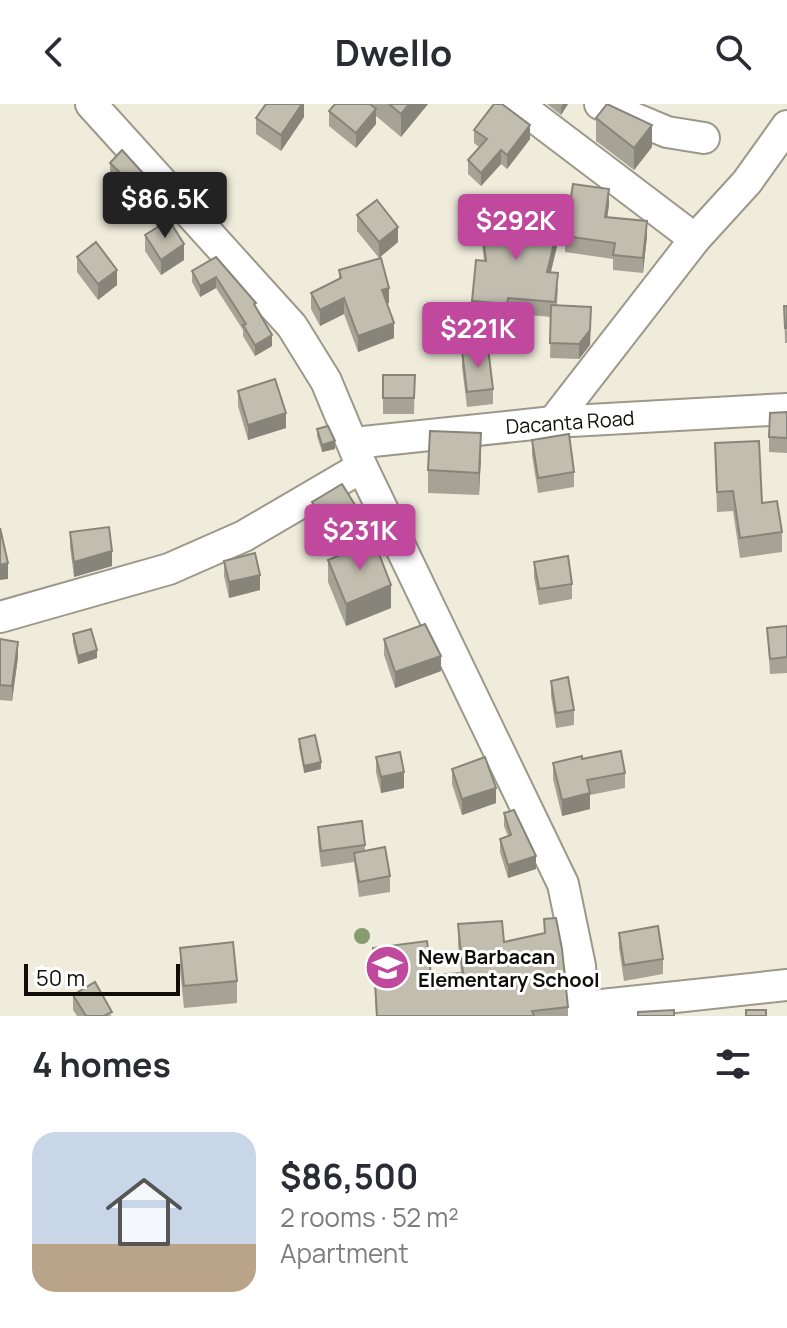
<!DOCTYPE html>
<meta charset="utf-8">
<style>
:root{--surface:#fff;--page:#f2f2f3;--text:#2b2b33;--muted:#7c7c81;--accent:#c0489d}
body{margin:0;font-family:Manrope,sans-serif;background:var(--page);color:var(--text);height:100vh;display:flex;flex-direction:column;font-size:30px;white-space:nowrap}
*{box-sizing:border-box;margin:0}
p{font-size:26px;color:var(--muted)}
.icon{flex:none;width:44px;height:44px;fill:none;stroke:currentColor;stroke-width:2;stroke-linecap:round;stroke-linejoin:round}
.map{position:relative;height:912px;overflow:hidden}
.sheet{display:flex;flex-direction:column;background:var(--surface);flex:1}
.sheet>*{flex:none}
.scale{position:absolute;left:24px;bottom:20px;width:156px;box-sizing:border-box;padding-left:8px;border:4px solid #0e0d08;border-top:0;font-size:22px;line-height:28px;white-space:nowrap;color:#0e0d08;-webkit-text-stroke:6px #fff;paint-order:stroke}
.price{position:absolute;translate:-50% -68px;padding:0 18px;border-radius:8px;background:var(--accent);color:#fff;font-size:26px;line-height:52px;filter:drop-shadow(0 2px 4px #0008)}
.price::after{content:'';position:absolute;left:50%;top:48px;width:24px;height:18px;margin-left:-12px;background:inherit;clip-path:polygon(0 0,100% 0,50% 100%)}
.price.current{background:#222;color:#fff}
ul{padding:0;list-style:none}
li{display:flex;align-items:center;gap:24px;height:200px;padding:0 32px}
li span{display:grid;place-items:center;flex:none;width:224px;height:160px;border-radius:24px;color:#555}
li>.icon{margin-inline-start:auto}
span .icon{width:96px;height:96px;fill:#fffc;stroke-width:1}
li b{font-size:34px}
h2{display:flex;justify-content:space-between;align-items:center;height:96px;padding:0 32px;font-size:34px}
header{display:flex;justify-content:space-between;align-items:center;height:104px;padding:0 32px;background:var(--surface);font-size:36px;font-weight:700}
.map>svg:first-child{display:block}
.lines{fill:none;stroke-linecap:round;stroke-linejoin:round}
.minor-casing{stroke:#9c998b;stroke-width:34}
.minor{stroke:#fff;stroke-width:30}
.tree{fill:#889b6e}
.wall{fill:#a6a396}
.shaded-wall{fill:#87857a}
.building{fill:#c1beaf;stroke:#87857a;stroke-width:2}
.labels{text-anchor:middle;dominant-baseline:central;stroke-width:6;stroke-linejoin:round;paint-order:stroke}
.street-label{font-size:20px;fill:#0e0d08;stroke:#fff}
.poi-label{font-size:20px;font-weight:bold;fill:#0e0d08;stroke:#fff;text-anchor:start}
</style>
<header><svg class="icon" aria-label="back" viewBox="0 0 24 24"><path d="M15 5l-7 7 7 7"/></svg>Dwello<svg class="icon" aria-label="search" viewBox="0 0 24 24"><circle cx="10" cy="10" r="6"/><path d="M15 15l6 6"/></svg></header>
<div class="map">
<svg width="787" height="912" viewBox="0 0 787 912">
<rect width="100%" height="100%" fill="#efecdc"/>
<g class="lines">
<defs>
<g id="minor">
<polyline points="91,0 292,222 326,277 362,363 563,780 580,862 583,912"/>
<polyline points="517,0 695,135"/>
<polyline points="600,0 667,28 704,34"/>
<polyline points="553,318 695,135 747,78 787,22"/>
<polyline points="354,339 553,318 787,305"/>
<polyline points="0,513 169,465 244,432 362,363"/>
<polyline points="583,903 787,881"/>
</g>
</defs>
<!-- minor casing -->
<use href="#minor" class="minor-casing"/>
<!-- minor -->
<use href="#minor" class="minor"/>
</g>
<!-- trees -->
<circle class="tree" cx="362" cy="832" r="8"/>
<!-- wall -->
<g class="wall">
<polygon points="304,0 304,13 281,47 256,30 256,14"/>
<polygon points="371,0 428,0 401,33 376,12 376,20 356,44 329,22 329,7"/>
<polygon points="547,0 568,0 561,11"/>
<polygon points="596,14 652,43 634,66 596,37"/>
<polygon points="474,26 530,35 507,65 501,60 481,82 468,70 468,56 479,43 474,39"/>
<polygon points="110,59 142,83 131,94 110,74"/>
<polygon points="609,101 607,113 647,132 643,169 613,166 613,155 565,148 565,132"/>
<polygon points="357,111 398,138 379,154 357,127"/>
<polygon points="481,115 558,138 551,168 558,184 557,201 591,218 590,241 579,255 550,254 551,213 508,209 507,215 472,212 472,197 484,157 481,130"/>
<polygon points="145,131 184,156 161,171 145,147"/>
<polygon points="77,153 117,181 98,196 77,168"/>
<polygon points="216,153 256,204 272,242 255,252 243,232 243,226 216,184 200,193 192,178 192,167"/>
<polygon points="339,166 389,199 387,200 394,234 358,248 344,210 320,222 311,205 311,189 339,175"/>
<polygon points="784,202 787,202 787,239 785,239"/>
<polygon points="462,247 493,285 493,300 467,303 462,263"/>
<polygon points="383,271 415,271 414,310 383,310"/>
<polygon points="238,287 286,324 248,336 238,302"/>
<polygon points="787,308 787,349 769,348 769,333"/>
<polygon points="317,325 335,345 322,348 317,332"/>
<polygon points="532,336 574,368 574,383 538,389 532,351"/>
<polygon points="715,339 762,399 782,428 782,448 740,454 733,407 717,408"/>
<polygon points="481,352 479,391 428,389 428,366"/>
<polygon points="312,398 355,417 324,435 312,414"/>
<polygon points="70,428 112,462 74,473 70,443"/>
<polygon points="328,456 391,504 346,522 328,478"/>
<polygon points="224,457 260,486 229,494 224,472"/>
<polygon points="534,458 572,480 572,495 539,501 534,473"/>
<polygon points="787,522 787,569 770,570 767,524"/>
<polygon points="73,530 97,554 78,560 73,538"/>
<polygon points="0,535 18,553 12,597 0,596"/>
<polygon points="384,535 441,567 395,584 384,551"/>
<polygon points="551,577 574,606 574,621 556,624 551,592"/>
<polygon points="299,635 321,665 304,669 299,643"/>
<polygon points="376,653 404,684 381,689 376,668"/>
<polygon points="582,655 625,669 625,684 590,691 590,705 562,712 553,675 553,659"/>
<polygon points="452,665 496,699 462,711 452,680"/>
<polygon points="504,709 536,765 508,774 500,748 500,735 508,732 504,722"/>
<polygon points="318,723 365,741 365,747 390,772 390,788 359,793 354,758 321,763 318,738"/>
<polygon points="544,815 568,903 568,912 376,912 373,844 431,871 461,869 458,840 458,820 504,838 544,829"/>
<polygon points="619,829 663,855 663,870 624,877 619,844"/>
<polygon points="180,844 237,877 237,899 184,904 180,866"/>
<polygon points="73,891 112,912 77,912 73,906"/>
</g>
<!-- shaded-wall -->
<g class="shaded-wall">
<polygon points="302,0 304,0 304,13 281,47 281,31"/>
<polygon points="409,0 428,0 401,33 401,10"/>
<polygon points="563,0 568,0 561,11 561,3"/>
<polygon points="376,5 376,20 356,44 356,29"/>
<polygon points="530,21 530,35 507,65 507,51"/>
<polygon points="652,21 652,43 634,66 634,44"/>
<polygon points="501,46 501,60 481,82 481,69"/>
<polygon points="142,68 142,83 131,94 131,79"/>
<polygon points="609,85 609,101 605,129 605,113"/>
<polygon points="647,117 647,132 643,169 643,154"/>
<polygon points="398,123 398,138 379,154 379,138"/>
<polygon points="558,123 558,138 547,183 547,168"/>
<polygon points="184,140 184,156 161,171 161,156"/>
<polygon points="117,166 117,181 98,196 98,180"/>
<polygon points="216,173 216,184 200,193 200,182"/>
<polygon points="389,184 389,199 382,201 382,186"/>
<polygon points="344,194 344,210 320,222 320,206"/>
<polygon points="591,203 590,241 579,255 579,240"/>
<polygon points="394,219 394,234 358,248 358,232"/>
<polygon points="272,231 272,242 255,252 255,241"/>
<polygon points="286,309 286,324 248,336 248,321"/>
<polygon points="481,329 481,352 479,391 479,369"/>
<polygon points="335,337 335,345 322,348 322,341"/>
<polygon points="355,401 355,417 324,435 324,419"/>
<polygon points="112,447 112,462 74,473 74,458"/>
<polygon points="8,459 8,475 0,476 0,461"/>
<polygon points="260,471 260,486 229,494 229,478"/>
<polygon points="391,481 391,504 346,522 346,500"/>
<polygon points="18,538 18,553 12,597 12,582"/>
<polygon points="97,546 97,554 78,560 78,552"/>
<polygon points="441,552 441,567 395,584 395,568"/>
<polygon points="321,658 321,665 304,669 304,662"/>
<polygon points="404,668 404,684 381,689 381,673"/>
<polygon points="496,684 496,699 462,711 462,695"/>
<polygon points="590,689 590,705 562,712 562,696"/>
<polygon points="536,752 536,765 508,774 508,761"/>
</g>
<!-- building -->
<g class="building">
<polygon points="266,0 302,0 281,31 256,14"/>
<polygon points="335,0 370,0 376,5 356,29 329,7"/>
<polygon points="389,0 409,0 401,10"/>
<polygon points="494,0 502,0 530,21 507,51 501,46 481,69 468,56 487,35 474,26"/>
<polygon points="607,0 652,21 634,44 596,14"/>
<polygon points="122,46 142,68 131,79 110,59"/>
<polygon points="573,80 609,85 605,113 647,117 643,154 613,151 615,139 565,132"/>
<polygon points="377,96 398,123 379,138 357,111"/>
<polygon points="512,112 558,123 547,168 558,169 555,198 508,194 507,200 472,197 476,156 486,157 481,115"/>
<polygon points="169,116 184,140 161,156 145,131"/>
<polygon points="96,138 117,166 98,180 77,153"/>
<polygon points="216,153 256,199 254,200 272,231 255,241 243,221 246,220 216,173 200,182 192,167"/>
<polygon points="381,154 389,184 382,186 394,219 358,232 344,194 320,206 311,189 341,174 339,166"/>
<polygon points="551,201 591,203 590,226 579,240 550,239"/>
<polygon points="784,202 787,202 787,224 785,224"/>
<polygon points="488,244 493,285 467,288 462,247"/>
<polygon points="383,271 415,271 414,294 383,294"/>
<polygon points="275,275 286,309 248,321 238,287"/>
<polygon points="787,308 787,334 769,333 770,309"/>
<polygon points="328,322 335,337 322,341 317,325"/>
<polygon points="430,327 481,329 479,369 428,366"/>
<polygon points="569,330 574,368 538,374 532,336"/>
<polygon points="759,337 762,399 777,397 782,428 740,434 733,387 717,388 715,339"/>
<polygon points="342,380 355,401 324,419 312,398"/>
<polygon points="109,423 112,447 74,458 70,428"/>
<polygon points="0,424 8,459 0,461"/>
<polygon points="374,437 391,481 346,500 328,456"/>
<polygon points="255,449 260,471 229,478 224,457"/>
<polygon points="568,452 572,480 539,485 534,458"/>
<polygon points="425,520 441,552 395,568 384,535"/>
<polygon points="787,522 787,553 770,555 767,524"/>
<polygon points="91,525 97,546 78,552 73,530"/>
<polygon points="0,535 18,538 12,582 0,581"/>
<polygon points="568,573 574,606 556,609 551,577"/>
<polygon points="315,631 321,658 304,662 299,635"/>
<polygon points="621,647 625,669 587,676 590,689 562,696 553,659 582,652 582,655"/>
<polygon points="400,648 404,668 381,673 376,653"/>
<polygon points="485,653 496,684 462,695 452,665"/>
<polygon points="514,706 536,752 508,761 500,735 511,731 504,709"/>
<polygon points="362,717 365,741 321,747 318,723"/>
<polygon points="385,743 390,772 359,778 354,749"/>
<polygon points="556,814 562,845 568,903 532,907 534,912 377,912 373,844 427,837 431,871 463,869 458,820 502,817 504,838 545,829 544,815"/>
<polygon points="658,822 663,855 624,861 619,829"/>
<polygon points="233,838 237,877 184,882 180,844"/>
<polygon points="95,878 112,908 104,912 86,912 73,891"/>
<polygon points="674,906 674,912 638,912 638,908"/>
<rect x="746" y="906" width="20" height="6"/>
</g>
<!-- icons -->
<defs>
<symbol id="school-disc" viewBox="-11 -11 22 22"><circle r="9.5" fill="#c0489d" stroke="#fff"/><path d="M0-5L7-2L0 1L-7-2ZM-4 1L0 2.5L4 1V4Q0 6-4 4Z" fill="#fff"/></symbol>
</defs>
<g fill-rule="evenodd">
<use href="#school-disc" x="362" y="838" width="51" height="51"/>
</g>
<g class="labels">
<!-- street labels -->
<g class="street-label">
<text transform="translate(570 318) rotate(-4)">Dacanta Road</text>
</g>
<!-- poi labels -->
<g class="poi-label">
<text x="418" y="852">New Barbacan<tspan x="418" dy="23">Elementary School</tspan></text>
</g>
</g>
</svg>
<div class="scale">50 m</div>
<b class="price current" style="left:165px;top:136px">$86.5K</b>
<b class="price" style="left:516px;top:158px">$292K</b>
<b class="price" style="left:478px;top:266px">$221K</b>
<b class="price" style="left:360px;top:468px">$231K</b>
</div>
<section class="sheet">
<h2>4 homes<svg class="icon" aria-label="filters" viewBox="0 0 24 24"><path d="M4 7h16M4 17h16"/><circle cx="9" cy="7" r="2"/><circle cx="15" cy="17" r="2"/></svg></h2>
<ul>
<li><span style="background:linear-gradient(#c9d6e8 70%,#b9a48a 0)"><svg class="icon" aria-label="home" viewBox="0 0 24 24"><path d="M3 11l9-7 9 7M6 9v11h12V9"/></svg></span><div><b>$86,500</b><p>2 rooms · 52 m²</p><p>Apartment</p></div></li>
</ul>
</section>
